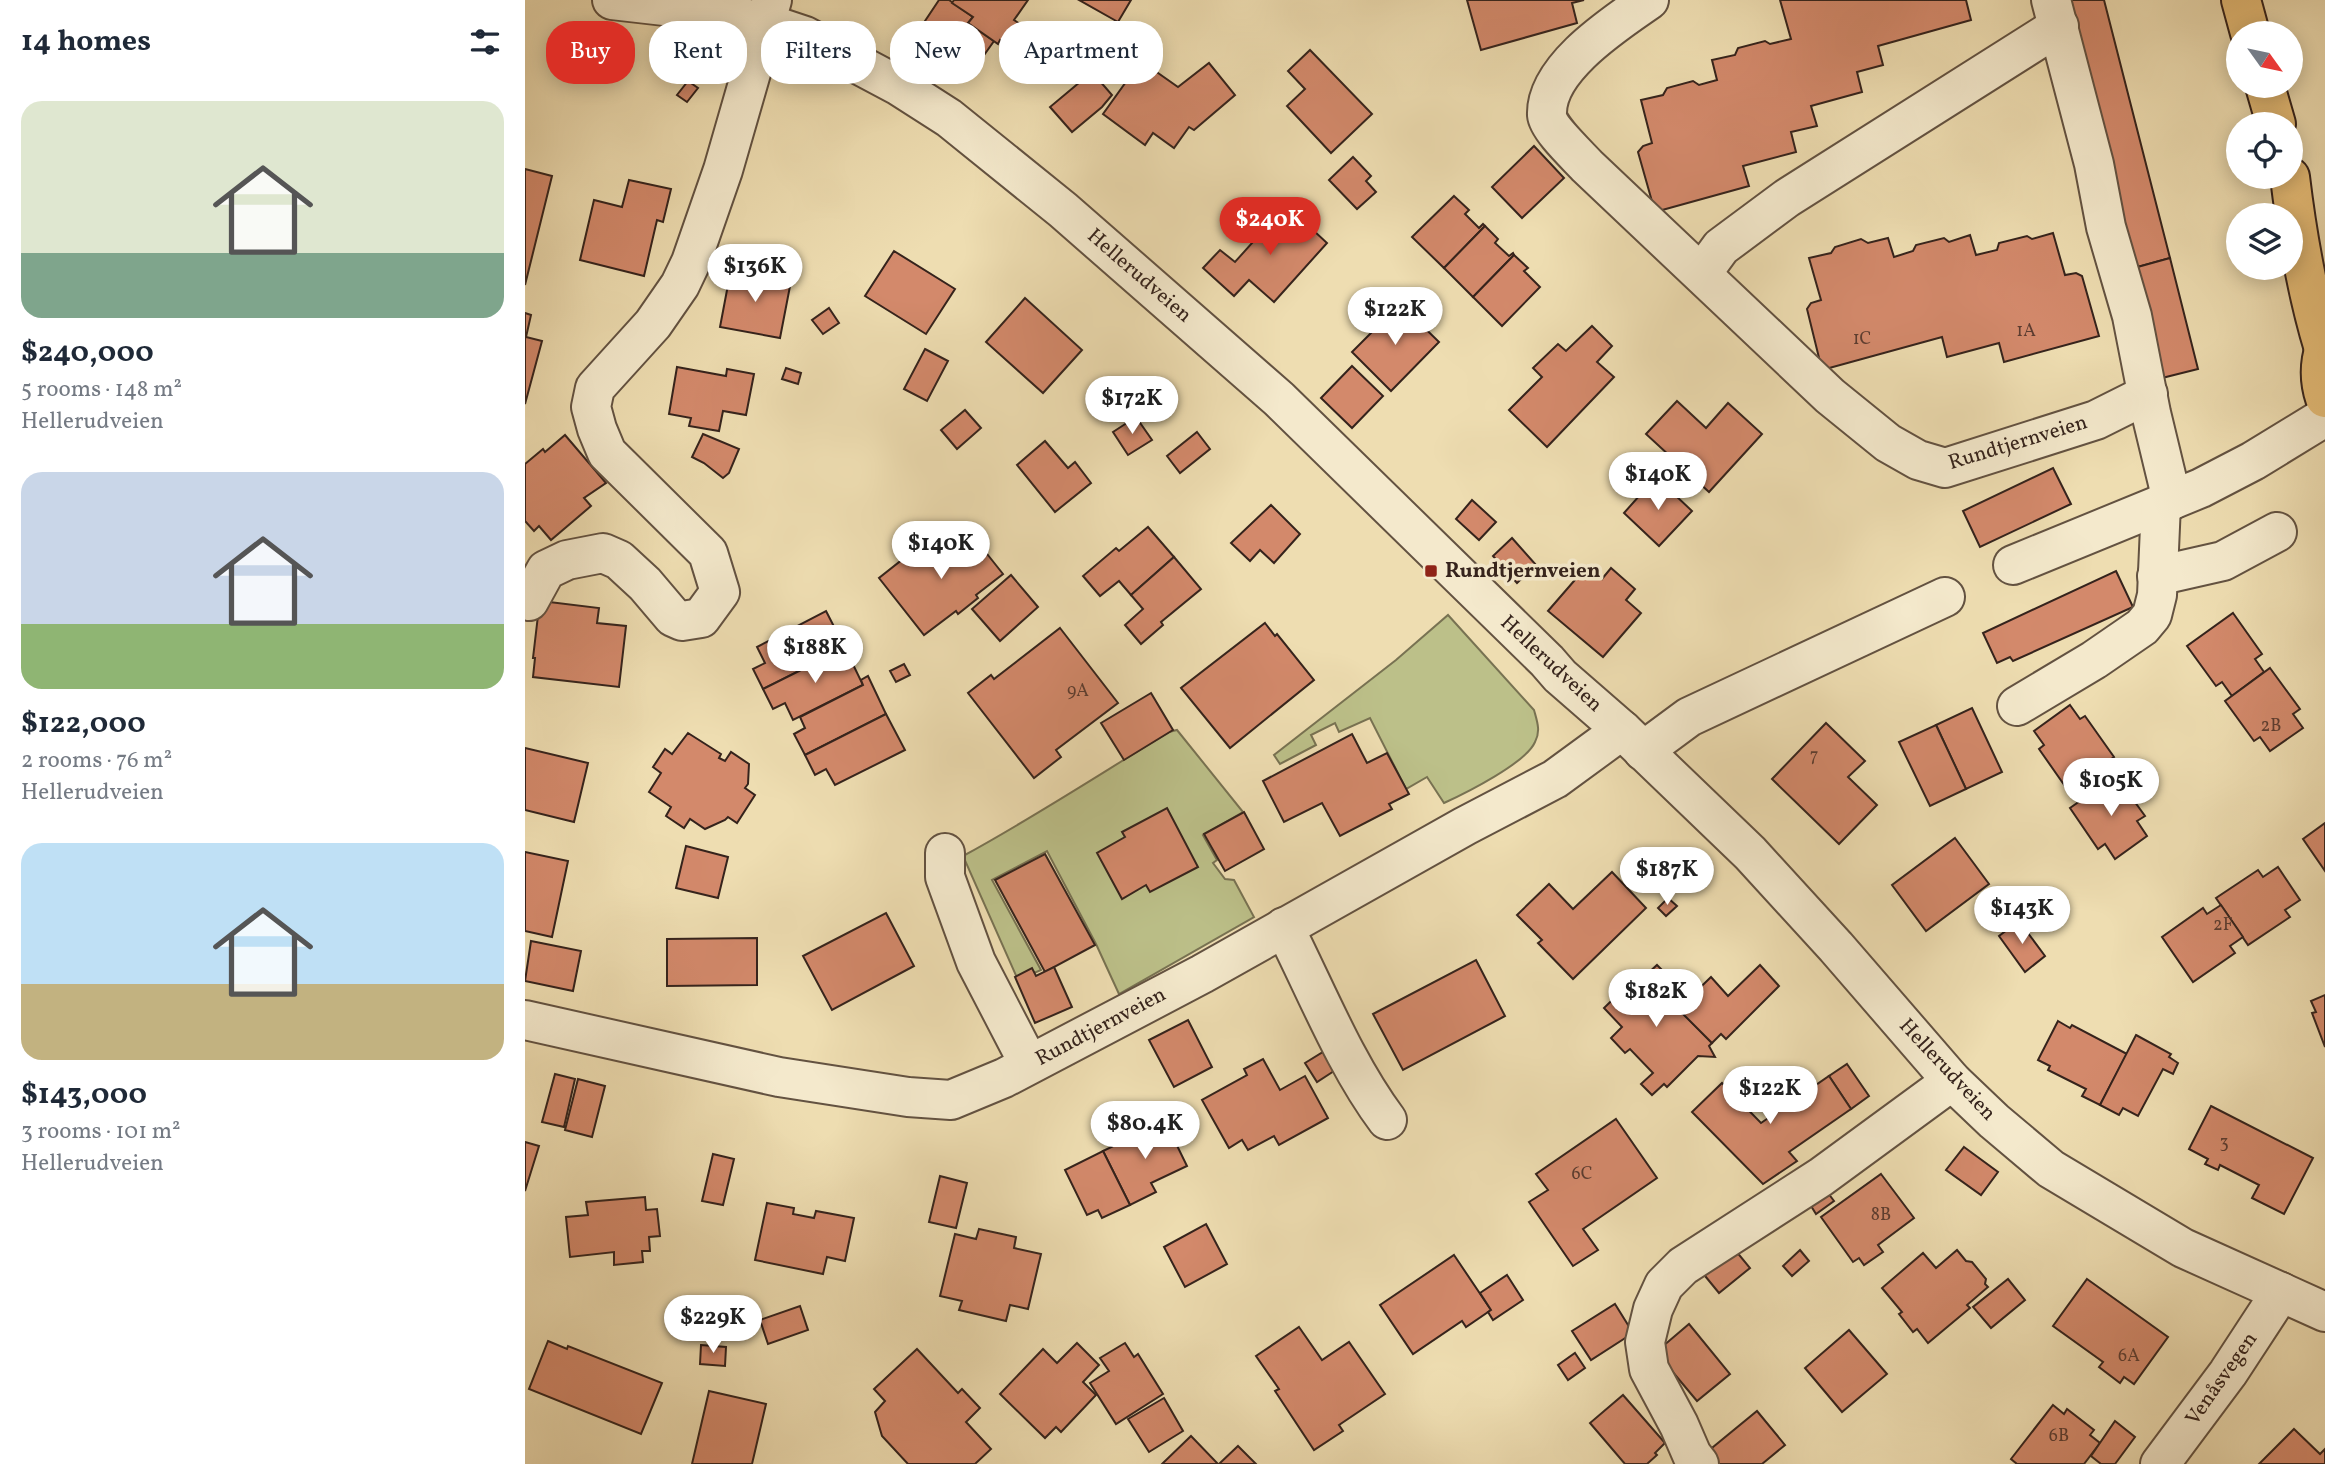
<!DOCTYPE html>
<meta charset="utf-8">
<style>
:root{--surface:#fff;--page:#f6f6f7;--text:#1f2937;--muted:#747a83;--accent:#d93025}
body{margin:0;font-family:Vollkorn,serif;background:var(--page);color:var(--text);height:100vh;display:flex;flex-direction:column;font-size:26px;white-space:nowrap}
*{box-sizing:border-box;margin:0}
p{font-size:23px;color:var(--muted)}
.icon{flex:none;width:38px;height:38px;fill:none;stroke:currentColor;stroke-width:2;stroke-linecap:round;stroke-linejoin:round}
.map{position:relative;flex:1;overflow:hidden}
.panel{display:flex;flex-direction:column;background:var(--surface);width:525px}
.panel>*{flex:none}
.top-card{position:absolute;left:21px;top:21px;width:665px;height:63px;display:flex;gap:14px}
.needle{width:46px;rotate:123deg}
.controls{position:absolute;left:1701px;top:21px;display:grid;gap:14px}
.controls a{display:grid;place-items:center;width:77px;height:77px;border-radius:50%;background:var(--surface);box-shadow:0 4px 18px #0003;font-size:35px}
.price{position:absolute;translate:-50% -60px;padding:0 16px;border-radius:24px;background:#fff;color:#222;font-size:23px;line-height:46px;filter:drop-shadow(0 2px 4px #0008)}
.price::after{content:'';position:absolute;left:50%;top:42px;width:21px;height:16px;margin-left:-10px;background:inherit;clip-path:polygon(0 0,100% 0,50% 100%)}
.price.on{background:var(--accent);color:#fff}
ul{padding:0;list-style:none}
li{display:grid;align-content:center;gap:14px;height:371px;padding:0 21px}
li span{display:grid;place-items:center;height:217px;border-radius:21px;color:#555}
li>.icon{margin-inline-start:auto}
span .icon{width:126px;height:126px;fill:#fffc;stroke-width:1}
li b{font-size:30px}
h2{display:flex;justify-content:space-between;align-items:center;height:84px;padding:0 21px;font-size:30px}
.pill{padding:0 24px;border-radius:28px;background:var(--surface);box-shadow:0 4px 18px #0003;font-size:24px;line-height:63px}
.pill.on{background:var(--accent);color:#fff}
main{display:flex;flex:1;min-height:0}
.map>svg:first-child{display:block}
.green{fill:#bcc089;stroke:#787252;stroke-width:2}
.building{fill:#d3896b;stroke:#35231c;stroke-width:2}
.lines{fill:none;stroke-linecap:round;stroke-linejoin:round}
.minor-casing{stroke:#635241;stroke-width:42}
.major-casing{stroke:#35231c;stroke-width:42}
.minor{stroke:#f4e9cc;stroke-width:38}
.major{stroke:#e7be78;stroke-width:38}
.poi-dot{fill:#8f2418;stroke:#f4e9cc;stroke-width:2.5}
.labels{text-anchor:middle;dominant-baseline:central;stroke-width:7;stroke-linejoin:round;paint-order:stroke}
.number-label{font-size:18px;fill:#5c3c30}
.street-label{font-size:21px;fill:#35231c;stroke:#f4e9cc}
.poi-label{font-size:21px;font-weight:bold;fill:#35231c;stroke:#f4e9cc;text-anchor:start}
</style>
<main>
<section class="panel">
<h2>14 homes<svg class="icon" aria-label="filters" viewBox="0 0 24 24"><path d="M4 7h16M4 17h16"/><circle cx="9" cy="7" r="2"/><circle cx="15" cy="17" r="2"/></svg></h2>
<ul>
<li><span style="background:linear-gradient(#dfe7d0 70%,#7fa58c 0)"><svg class="icon" aria-label="home" viewBox="0 0 24 24"><path d="M3 11l9-7 9 7M6 9v11h12V9"/></svg></span><div><b>$240,000</b><p>5 rooms · 148 m²</p><p>Hellerudveien</p></div></li>
<li><span style="background:linear-gradient(#c9d6e8 70%,#8fb573 0)"><svg class="icon" aria-label="home" viewBox="0 0 24 24"><path d="M3 11l9-7 9 7M6 9v11h12V9"/></svg></span><div><b>$122,000</b><p>2 rooms · 76 m²</p><p>Hellerudveien</p></div></li>
<li><span style="background:linear-gradient(#bfe0f5 65%,#c2b280 0)"><svg class="icon" aria-label="home" viewBox="0 0 24 24"><path d="M3 11l9-7 9 7M6 9v11h12V9"/></svg></span><div><b>$143,000</b><p>3 rooms · 101 m²</p><p>Hellerudveien</p></div></li>
</ul>
</section>
<div class="map">
<svg width="1800" height="1464" viewBox="0 0 1800 1464">
<rect width="100%" height="100%" fill="#eeddb1"/>
<filter id="stains"><feTurbulence type="fractalNoise" baseFrequency=".00286" numOctaves="4"/><feColorMatrix values="0 0 0 0 .2 0 0 0 0 .09 0 0 0 0 .02 0 0 0 .5 -.17"/></filter>
<radialGradient id="worn" r=".72"><stop offset=".6" stop-color="#630" stop-opacity="0"/><stop offset="1" stop-color="#630" stop-opacity=".3"/></radialGradient>
<!-- green -->
<g class="green">
<path d="M923,615L1009,710C1012,721 1016,731 1010,742C1001,763 941,793 919,803L902,777L881,789L845,718L814,732L810,723L786,735L791,745L755,764L749,755L871,660Z"/>
<path d="M652,730L718,812L678,835L692,860L688,863L700,879L709,880L729,917L594,994L571,944L522,851L467,880L516,970L493,980L438,856C508,818 575,774 644,732Z"/>
</g>
<!-- building -->
<g class="building">
<polygon points="414,0 424,0 448,17 443,23 469,41 457,58 450,54 435,76 386,42"/>
<polygon points="429,0 503,0 489,20 495,24 481,44 475,40 473,44 443,23 448,17 427,3"/>
<polygon points="554,0 606,0 593,22"/>
<polygon points="942,0 1059,0 1047,3 1052,23 956,50"/>
<polygon points="1255,0 1441,0 1446,20 1353,46 1358,65 1332,72 1337,92 1286,106 1292,126 1266,132 1271,152 1218,166 1224,186 1130,212 1113,152 1118,146 1127,143 1116,100 1138,95 1142,88 1168,81 1174,85 1192,80 1187,60 1210,55 1213,48 1240,41 1245,44 1266,39"/>
<polygon points="1540,0 1579,0 1645,258 1609,268"/>
<polygon points="785,50 847,114 806,153 762,106 780,89 763,71"/>
<polygon points="616,61 653,87 684,63 710,95 669,130 664,127 649,148 628,133 620,145 578,114"/>
<polygon points="567,72 587,95 577,107 547,132 525,107"/>
<polygon points="163,81 173,88 162,102 152,95"/>
<polygon points="1009,146 1039,178 997,218 967,187"/>
<polygon points="828,157 846,176 841,181 851,192 832,209 804,180"/>
<polygon points="0,169 27,176 0,285"/>
<polygon points="104,180 146,189 138,222 132,220 119,276 55,260 69,200 97,207"/>
<polygon points="929,196 944,210 940,214 954,228 958,224 960,226 919,268 887,237"/>
<polygon points="761,205 802,243 749,302 724,280 709,296 678,268 695,250 710,262"/>
<polygon points="960,226 973,239 970,243 984,256 988,253 989,255 948,297 919,268"/>
<polygon points="1528,233 1540,275 1551,273 1557,276 1574,336 1479,362 1474,343 1422,357 1417,337 1297,370 1282,309 1286,303 1296,300 1284,258 1306,253 1310,247 1336,239 1343,243 1363,238 1369,257 1388,251 1391,245 1419,238 1424,242 1445,235 1451,255 1472,250 1474,243 1502,236 1507,239"/>
<polygon points="369,251 430,289 401,334 340,296"/>
<polygon points="989,255 1003,268 999,271 1015,287 977,326 948,297"/>
<polygon points="1645,258 1673,369 1637,378 1609,268"/>
<polygon points="206,269 266,281 255,338 195,327"/>
<polygon points="500,298 557,350 518,393 461,342"/>
<polygon points="875,304 914,342 866,391 827,352"/>
<polygon points="304,308 314,323 298,334 287,320"/>
<polygon points="0,313 6,315 1,337 17,341 0,404"/>
<polygon points="1067,326 1087,346 1072,362 1089,377 1022,447 984,410 1017,377 1008,368 1033,344 1041,351"/>
<polygon points="400,349 423,361 402,401 379,389"/>
<polygon points="827,366 858,396 827,428 796,398"/>
<polygon points="152,367 201,376 202,369 229,374 221,415 198,411 194,431 164,426 166,418 144,414"/>
<polygon points="261,368 276,373 273,384 257,379"/>
<polygon points="1152,401 1181,428 1203,403 1237,434 1184,492 1121,434"/>
<polygon points="440,410 456,428 432,449 416,430"/>
<polygon points="611,417 627,440 603,455 588,432"/>
<polygon points="672,432 685,449 655,473 642,456"/>
<polygon points="178,434 214,449 204,473 198,478 179,463 167,457"/>
<polygon points="40,435 81,483 59,498 66,506 26,540 14,526 9,531 0,521 0,464 18,449 20,452"/>
<polygon points="520,441 543,468 550,462 566,483 530,512 492,465"/>
<polygon points="1528,468 1546,504 1455,547 1438,511"/>
<polygon points="1131,477 1167,511 1134,546 1099,513"/>
<polygon points="947,500 971,522 954,540 931,519"/>
<polygon points="746,505 775,534 749,563 735,550 725,561 706,543"/>
<polygon points="623,527 649,557 606,595 594,581 575,596 558,576 591,548 594,551"/>
<polygon points="443,530 478,574 451,595 453,598 433,614 431,611 399,635 354,578 397,544 408,557"/>
<polygon points="987,538 1011,565 992,583 968,556"/>
<polygon points="649,557 676,589 636,622 638,625 616,644 600,625 618,609 606,595"/>
<polygon points="1062,566 1077,579 1086,568 1110,589 1101,600 1116,613 1078,657 1023,611"/>
<polygon points="1591,571 1608,607 1488,661 1485,657 1472,663 1458,633"/>
<polygon points="486,575 513,607 475,641 447,609"/>
<polygon points="16,601 74,608 72,623 101,626 94,687 8,677 10,658 8,658 14,607"/>
<polygon points="301,611 320,648 238,689 228,669 240,663 232,647"/>
<polygon points="1708,613 1737,654 1730,659 1739,672 1707,696 1697,682 1691,686 1662,646"/>
<polygon points="740,623 750,636 752,634 789,680 705,748 656,688"/>
<polygon points="535,628 593,703 531,750 536,757 509,778 443,693 466,675 469,679"/>
<polygon points="320,648 338,685 268,720 260,703 248,709 238,689"/>
<polygon points="379,664 385,675 371,682 365,671"/>
<polygon points="1745,668 1775,709 1768,714 1778,728 1745,751 1735,737 1729,741 1700,701"/>
<polygon points="343,676 361,714 280,755 269,734 280,728 275,717 338,685 336,680"/>
<polygon points="626,693 648,730 599,760 576,723"/>
<polygon points="1545,705 1555,719 1560,716 1589,757 1582,762 1591,776 1558,798 1549,785 1542,789 1514,749 1519,745 1509,731"/>
<polygon points="1447,708 1477,772 1441,789 1411,725"/>
<polygon points="361,714 380,750 310,785 301,769 290,775 280,755"/>
<polygon points="1301,723 1340,761 1323,777 1352,805 1314,844 1247,779"/>
<polygon points="1411,725 1441,789 1405,806 1374,742"/>
<polygon points="163,733 196,754 194,758 200,761 206,752 224,764 223,784 220,788 230,795 212,823 203,817 200,820 180,829 165,819 159,828 141,816 146,807 124,792 136,773 128,767 140,749 147,754"/>
<polygon points="827,734 842,763 862,753 884,794 864,804 867,809 815,836 797,803 759,822 738,781"/>
<polygon points="0,748 63,763 49,822 0,810"/>
<polygon points="1591,776 1620,816 1612,821 1622,836 1590,859 1580,844 1573,849 1545,808"/>
<polygon points="642,808 673,867 625,892 621,885 597,899 572,853 600,837 597,832"/>
<polygon points="719,812 739,849 700,871 679,834"/>
<polygon points="1800,823 1800,871 1778,839"/>
<polygon points="1430,838 1464,884 1401,931 1367,885"/>
<polygon points="161,846 203,857 193,898 151,888"/>
<polygon points="0,852 43,861 27,937 0,931"/>
<polygon points="520,854 570,945 520,972 470,880"/>
<polygon points="1753,867 1775,900 1760,910 1765,917 1723,945 1691,898 1733,870 1738,877"/>
<polygon points="1087,872 1121,908 1048,979 1013,943 1017,940 992,915 1024,884 1048,909"/>
<polygon points="1143,898 1152,906 1141,916 1133,908"/>
<polygon points="1696,905 1718,937 1705,946 1710,953 1668,982 1637,937 1678,908 1682,914"/>
<polygon points="361,913 389,966 307,1010 278,956"/>
<polygon points="1494,921 1520,956 1500,972 1474,936"/>
<polygon points="232,938 232,985 142,986 142,939"/>
<polygon points="6,941 56,951 48,991 0,981"/>
<polygon points="951,960 980,1016 878,1070 848,1014"/>
<polygon points="1132,965 1152,985 1141,996 1187,1043 1184,1046 1190,1057 1173,1056 1142,1087 1139,1084 1127,1095 1116,1084 1128,1073 1105,1049 1100,1053 1086,1038 1097,1027 1079,1008 1117,971 1121,975"/>
<polygon points="1235,965 1254,986 1201,1039 1196,1034 1187,1043 1153,1009 1186,977 1203,996"/>
<polygon points="529,967 547,1007 510,1023 490,977 507,968 511,976"/>
<polygon points="1800,995 1800,1047 1787,1013 1791,1012 1786,1001"/>
<polygon points="663,1020 687,1067 649,1087 624,1040"/>
<polygon points="1533,1021 1545,1028 1547,1025 1602,1054 1575,1105 1557,1096 1561,1089 1523,1070 1525,1066 1513,1060"/>
<polygon points="1611,1035 1646,1054 1644,1057 1653,1063 1648,1074 1638,1069 1613,1116 1598,1108 1594,1115 1575,1105"/>
<polygon points="798,1052 809,1071 792,1082 780,1063"/>
<polygon points="738,1059 755,1090 780,1076 803,1118 754,1145 749,1136 723,1150 717,1140 704,1148 677,1100 722,1075 719,1069"/>
<polygon points="1322,1064 1344,1096 1326,1109 1304,1076"/>
<polygon points="30,1074 50,1079 39,1127 17,1122"/>
<polygon points="1304,1076 1326,1109 1264,1152 1272,1161 1238,1184 1167,1112 1197,1083 1236,1123"/>
<polygon points="53,1079 80,1086 67,1137 40,1130"/>
<polygon points="1686,1106 1788,1158 1759,1214 1727,1198 1734,1185 1695,1165 1693,1170 1680,1164 1683,1159 1664,1149"/>
<polygon points="1091,1119 1132,1178 1058,1229 1073,1250 1048,1266 1004,1202 1023,1190 1011,1174"/>
<polygon points="640,1121 662,1166 626,1183 631,1192 605,1205 578,1151"/>
<polygon points="0,1142 14,1146 0,1191"/>
<polygon points="1439,1147 1473,1172 1456,1195 1421,1170"/>
<polygon points="578,1151 605,1205 577,1218 573,1210 562,1215 540,1170"/>
<polygon points="188,1154 209,1159 198,1205 177,1201"/>
<polygon points="1356,1174 1389,1218 1353,1245 1358,1252 1339,1265 1334,1258 1328,1262 1296,1217"/>
<polygon points="415,1176 442,1183 431,1228 404,1222"/>
<polygon points="1300,1189 1309,1201 1291,1214 1283,1201"/>
<polygon points="120,1197 121,1210 132,1209 135,1236 124,1237 125,1251 117,1251 118,1262 89,1265 89,1252 45,1257 41,1217 63,1215 61,1202"/>
<polygon points="242,1203 269,1208 268,1214 289,1218 291,1211 329,1218 320,1261 302,1257 298,1274 230,1260"/>
<polygon points="681,1224 702,1264 660,1287 639,1247"/>
<polygon points="454,1229 491,1237 489,1248 516,1254 503,1309 485,1305 481,1321 434,1310 437,1301 415,1296 430,1234 451,1239"/>
<polygon points="1206,1245 1225,1268 1194,1293 1176,1271"/>
<polygon points="1275,1250 1284,1261 1267,1276 1258,1266"/>
<polygon points="1432,1250 1441,1261 1447,1262 1461,1279 1460,1284 1463,1287 1442,1305 1445,1308 1403,1343 1392,1329 1388,1332 1374,1314 1377,1312 1357,1288 1398,1253 1411,1268"/>
<polygon points="929,1255 966,1310 941,1327 937,1321 888,1354 855,1305"/>
<polygon points="982,1275 998,1300 968,1320 963,1312 966,1310 955,1293"/>
<polygon points="1483,1279 1500,1300 1466,1328 1448,1307"/>
<polygon points="1562,1279 1643,1337 1609,1384 1599,1377 1595,1383 1574,1367 1578,1362 1528,1326"/>
<polygon points="1090,1304 1108,1333 1066,1360 1047,1331"/>
<polygon points="275,1306 283,1330 243,1344 235,1320"/>
<polygon points="1164,1324 1205,1374 1172,1401 1131,1352"/>
<polygon points="774,1327 797,1360 824,1342 860,1394 814,1425 818,1431 789,1450 750,1391 754,1389 731,1356"/>
<polygon points="1324,1330 1362,1374 1317,1412 1280,1368"/>
<polygon points="23,1341 42,1349 43,1346 137,1383 116,1434 4,1389"/>
<polygon points="552,1343 574,1365 558,1382 571,1395 536,1432 531,1427 520,1438 475,1394 518,1349 532,1363"/>
<polygon points="600,1343 609,1357 613,1354 638,1394 591,1424 565,1383 584,1371 575,1358"/>
<polygon points="176,1345 201,1347 200,1366 175,1364"/>
<polygon points="392,1349 433,1393 437,1389 455,1408 441,1422 466,1449 450,1464 383,1464 357,1436 350,1412 360,1401 349,1389"/>
<polygon points="1050,1353 1060,1368 1043,1380 1033,1365"/>
<polygon points="184,1391 241,1404 227,1464 167,1464"/>
<polygon points="1098,1395 1140,1443 1130,1453 1132,1455 1122,1464 1100,1464 1065,1423"/>
<polygon points="639,1398 658,1431 624,1452 603,1419"/>
<polygon points="1528,1405 1539,1414 1542,1409 1569,1430 1565,1435 1575,1443 1559,1464 1492,1464 1486,1459"/>
<polygon points="1232,1411 1260,1445 1237,1464 1189,1464 1182,1452"/>
<polygon points="1590,1421 1610,1437 1590,1464 1576,1464 1566,1456"/>
<polygon points="1769,1429 1795,1454 1800,1449 1800,1464 1734,1464"/>
<polygon points="666,1436 693,1464 637,1464"/>
<polygon points="713,1446 731,1464 694,1464"/>
</g>
<g class="lines">
<defs>
<g id="minor">
<polyline points="87,0 192,12 241,23 280,36 374,86 424,118 538,210 754,399 1022,661 1035,676 1097,730 1225,853 1311,947 1427,1081 1469,1121 1526,1169 1658,1248 1800,1312"/>
<path d="M1124,0C1091,23 1020,68 1022,115C1023,128 1052,155 1062,166L1305,396L1363,443L1393,460L1420,468L1571,420L1623,394"/>
<polyline points="1526,0 1569,164 1581,227 1607,316 1626,413 1647,500"/>
<polyline points="1177,273 1196,247 1262,198 1534,26"/>
<polyline points="1488,565 1676,488 1728,461 1800,417"/>
<polyline points="1632,576 1698,561 1752,532"/>
<polyline points="4,601 21,570 42,560 78,553 94,560 120,584 148,617 157,621 176,618 195,592 183,553 82,453 72,429 66,407 70,388 128,324 155,285 166,262 198,170 247,0"/>
<polyline points="1492,706 1569,660 1617,627 1627,615 1632,595 1636,504"/>
<polyline points="1118,751 1164,717 1420,597"/>
<polyline points="420,853 420,877 451,962 504,1064"/>
<path d="M759,927C791,990 820,1064 862,1120"/>
<polyline points="0,1020 254,1077 383,1097 426,1100 479,1078 677,974 940,826 1030,779 1097,730"/>
<polyline points="1174,1464 1167,1455 1154,1425 1124,1369 1120,1342 1128,1309 1139,1285 1158,1266 1296,1177 1427,1081"/>
<polyline points="1635,1464 1703,1373 1756,1292"/>
</g>
<g id="major">
<polyline points="1716,0 1725,33"/>
<polyline points="1740,86 1751,124"/>
<path d="M1765,177C1772,235 1782,293 1799,349"/>
<path d="M1800,347C1794,365 1794,380 1800,398"/>
</g>
</defs>
<!-- minor casing -->
<use href="#minor" class="minor-casing"/>
<!-- major casing -->
<use href="#major" class="major-casing"/>
<!-- minor -->
<use href="#minor" class="minor"/>
<!-- major -->
<use href="#major" class="major"/>
</g>
<!-- markers -->
<rect class="poi-dot" x="899" y="564" width="14" height="14" rx="3.5"/>
<g class="labels">
<!-- number labels -->
<g class="number-label">
<text x="1501" y="331">1A</text>
<text x="1337" y="339">1C</text>
<text x="553" y="691">9A</text>
<text x="1746" y="726">2B</text>
<text x="1289" y="756">7</text>
<text x="1698" y="925">2F</text>
<text x="1699" y="1143">3</text>
<text x="1057" y="1174">6C</text>
<text x="1356" y="1215">8B</text>
<text x="1604" y="1356">6A</text>
<text x="1534" y="1436">6B</text>
</g>
<!-- street labels -->
<g class="street-label">
<text transform="translate(614 276) rotate(41)">Hellerudveien</text>
<text transform="translate(1493 443) rotate(-17)">Rundtjernveien</text>
<text transform="translate(1026 664) rotate(43)">Hellerudveien</text>
<text transform="translate(576 1027) rotate(-28)">Rundtjernveien</text>
<text transform="translate(1422 1070) rotate(47)">Hellerudveien</text>
<text transform="translate(1697 1379) rotate(-55)">Venåsvegen</text>
</g>
<!-- poi labels -->
<g class="poi-label">
<text x="920" y="571">Rundtjernveien</text>
</g>
</g>
<rect width="100%" height="100%" filter="url(#stains)"/>
<rect width="100%" height="100%" fill="url(#worn)"/>
</svg>
<div class="controls">
<a><svg class="needle" viewBox="-14 -14 28 28"><path d="M0-13l5 13h-10z" fill="#e53935"/><path d="M0 13l5-13h-10z" fill="#747a83"/></svg></a>
<a><svg class="icon" aria-label="locate" viewBox="0 0 24 24"><circle cx="12" cy="12" r="6"/><path d="M12 2v4M12 18v4M2 12h4M18 12h4"/></svg></a>
<a><svg class="icon" aria-label="layers" viewBox="0 0 24 24"><path d="M12 4l9 5-9 5-9-5zM3 14l9 5 9-5"/></svg></a>
</div>
<b class="price on" style="left:745px;top:257px">$240K</b>
<b class="price" style="left:230px;top:304px">$136K</b>
<b class="price" style="left:870px;top:347px">$122K</b>
<b class="price" style="left:607px;top:436px">$172K</b>
<b class="price" style="left:1133px;top:512px">$140K</b>
<b class="price" style="left:416px;top:581px">$140K</b>
<b class="price" style="left:290px;top:685px">$188K</b>
<b class="price" style="left:1586px;top:818px">$105K</b>
<b class="price" style="left:1142px;top:907px">$187K</b>
<b class="price" style="left:1497px;top:946px">$143K</b>
<b class="price" style="left:1131px;top:1029px">$182K</b>
<b class="price" style="left:1245px;top:1126px">$122K</b>
<b class="price" style="left:620px;top:1161px">$80.4K</b>
<b class="price" style="left:188px;top:1355px">$229K</b>
<div class="top-card">
<a class="pill on">Buy</a>
<a class="pill">Rent</a>
<a class="pill">Filters</a>
<a class="pill">New</a>
<a class="pill">Apartment</a>
</div>
</div>
</main>
